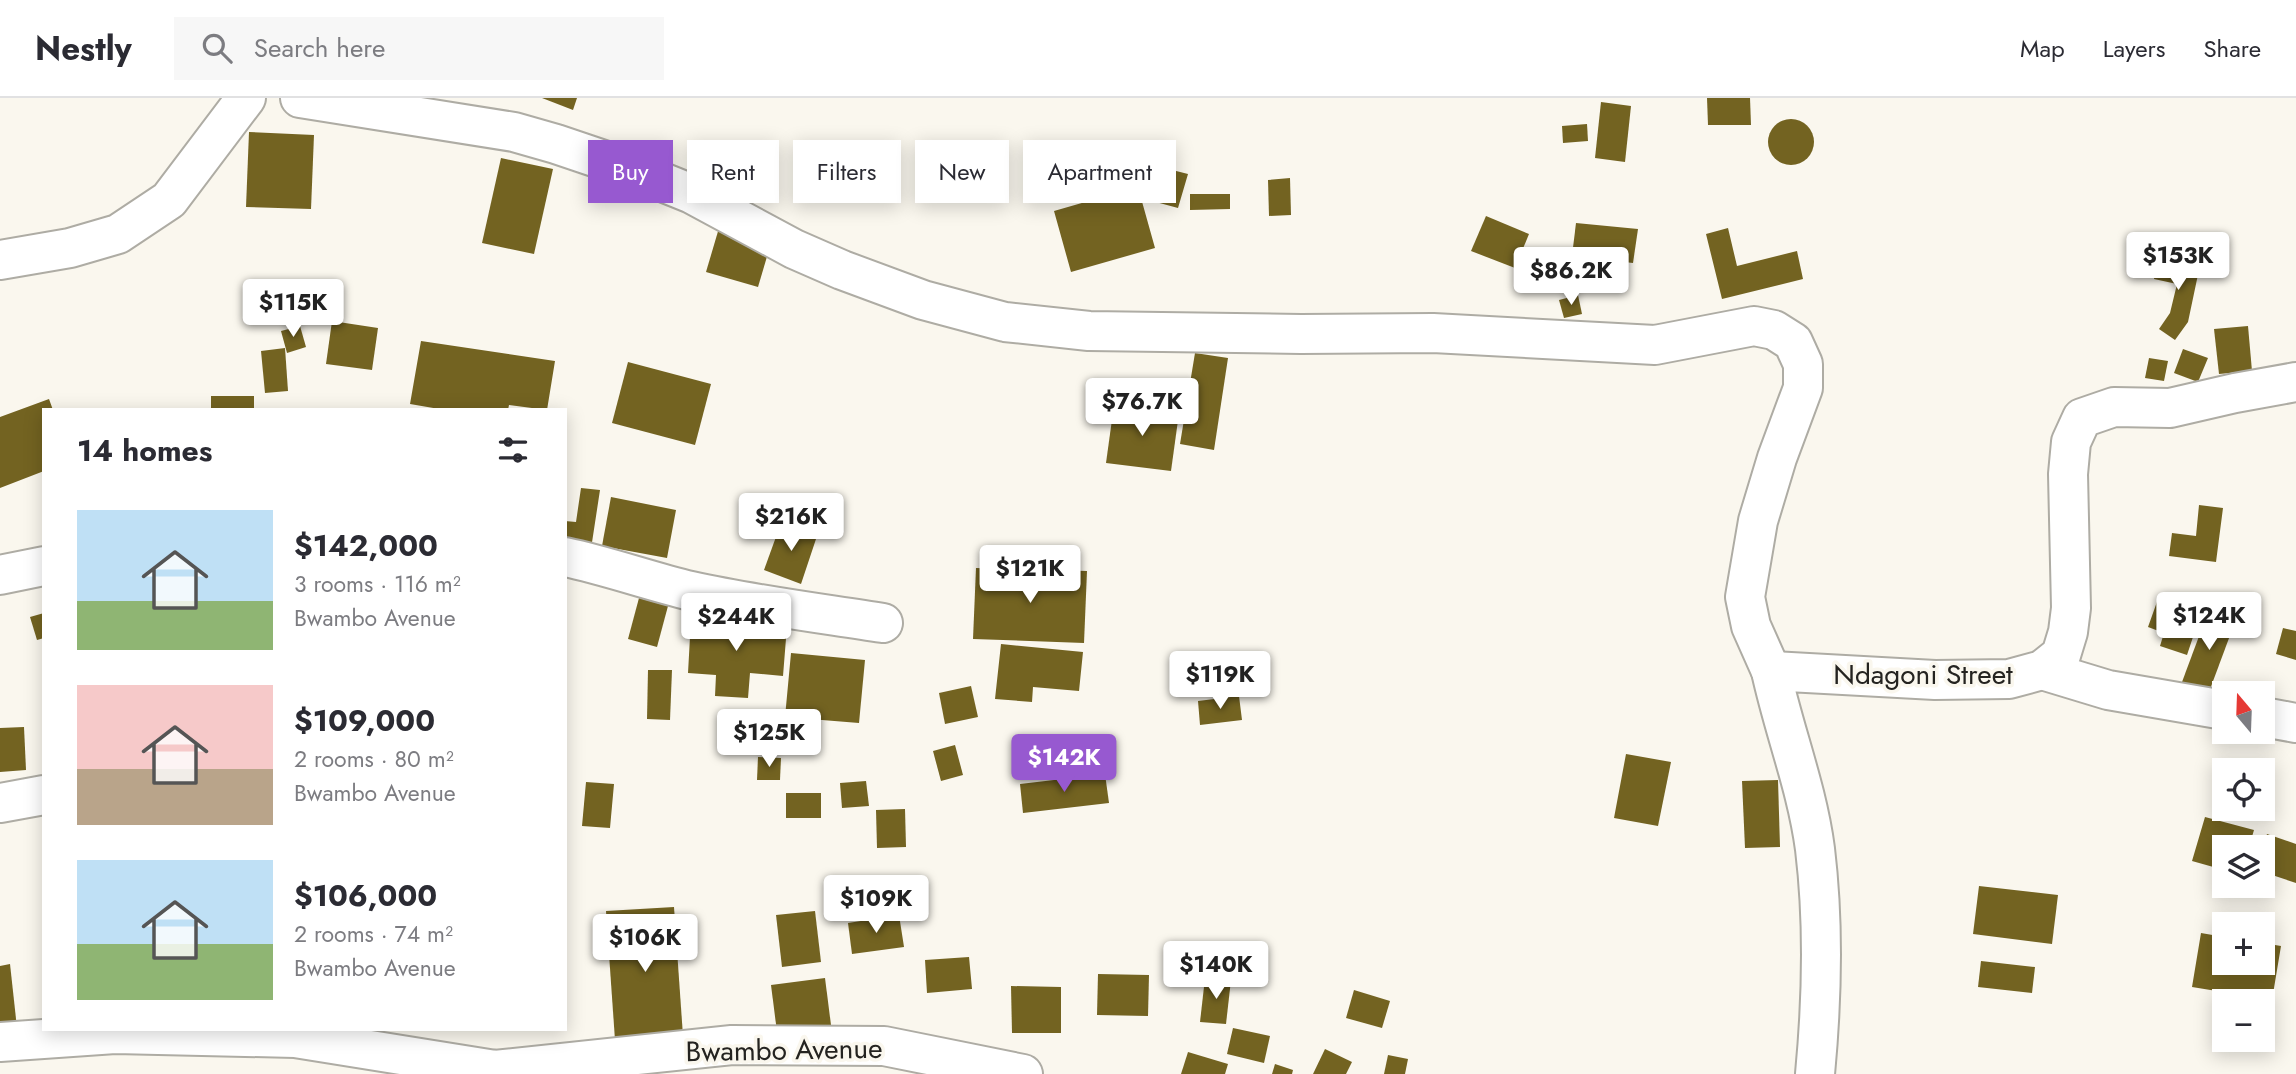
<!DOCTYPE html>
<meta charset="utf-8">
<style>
:root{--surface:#fff;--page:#f7f7f7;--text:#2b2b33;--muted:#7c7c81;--line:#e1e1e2;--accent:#9759d0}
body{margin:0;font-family:Jost,sans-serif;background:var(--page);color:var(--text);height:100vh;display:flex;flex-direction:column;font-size:26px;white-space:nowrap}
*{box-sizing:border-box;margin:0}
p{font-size:23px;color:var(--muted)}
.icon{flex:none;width:38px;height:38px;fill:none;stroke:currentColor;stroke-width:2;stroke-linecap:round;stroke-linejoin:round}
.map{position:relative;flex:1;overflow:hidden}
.panel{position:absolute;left:42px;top:310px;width:525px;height:623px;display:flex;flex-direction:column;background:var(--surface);border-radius:0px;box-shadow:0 4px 18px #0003}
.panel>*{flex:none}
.hud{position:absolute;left:588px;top:42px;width:665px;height:63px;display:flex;gap:14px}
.needle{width:46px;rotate:341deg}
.fabs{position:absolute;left:2212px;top:583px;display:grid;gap:14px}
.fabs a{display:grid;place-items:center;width:63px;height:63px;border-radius:0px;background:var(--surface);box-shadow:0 4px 18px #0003;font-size:35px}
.price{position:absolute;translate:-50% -60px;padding:0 16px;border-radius:7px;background:#fff;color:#222;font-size:23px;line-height:46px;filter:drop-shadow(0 2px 4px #0008)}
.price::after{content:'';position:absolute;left:50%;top:42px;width:21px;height:16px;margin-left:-10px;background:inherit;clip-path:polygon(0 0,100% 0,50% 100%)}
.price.on{background:var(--accent);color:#fff}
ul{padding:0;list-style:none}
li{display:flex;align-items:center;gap:21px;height:175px;padding:0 35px}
li span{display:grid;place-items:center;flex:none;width:196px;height:140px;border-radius:0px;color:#555}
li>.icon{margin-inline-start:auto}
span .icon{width:84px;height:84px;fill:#fffc;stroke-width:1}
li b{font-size:30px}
h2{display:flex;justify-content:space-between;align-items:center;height:84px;padding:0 35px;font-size:30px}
.pill{padding:0 24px;border-radius:0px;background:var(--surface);box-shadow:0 4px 18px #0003;font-size:24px;line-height:63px}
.pill.on{background:var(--accent);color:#fff}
header{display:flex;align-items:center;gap:42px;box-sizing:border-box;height:98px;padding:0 35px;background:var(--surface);border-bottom:2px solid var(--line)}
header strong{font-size:33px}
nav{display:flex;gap:38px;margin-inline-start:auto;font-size:24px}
.search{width:490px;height:63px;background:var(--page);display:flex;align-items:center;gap:18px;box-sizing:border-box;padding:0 24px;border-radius:0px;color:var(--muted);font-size:26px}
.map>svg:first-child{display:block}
.building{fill:#736321}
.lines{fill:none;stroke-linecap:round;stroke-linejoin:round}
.minor-casing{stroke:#aeaca4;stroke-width:42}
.minor{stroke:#fff;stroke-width:38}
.labels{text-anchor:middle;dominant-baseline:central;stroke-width:7;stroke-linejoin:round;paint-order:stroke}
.street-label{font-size:28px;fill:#242320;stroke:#faf7ee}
</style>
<header>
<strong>Nestly</strong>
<div class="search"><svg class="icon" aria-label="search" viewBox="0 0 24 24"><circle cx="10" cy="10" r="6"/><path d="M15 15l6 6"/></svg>Search here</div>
<nav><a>Map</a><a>Layers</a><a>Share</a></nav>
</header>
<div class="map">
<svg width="2296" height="976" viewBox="0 0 2296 976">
<rect width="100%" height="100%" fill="#faf7ee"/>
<!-- building -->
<g class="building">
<polygon points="542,0 577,0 573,12"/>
<polygon points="1707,0 1750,0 1751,27 1708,27"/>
<polygon points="1601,4 1631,8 1625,64 1595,60"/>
<circle cx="1791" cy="44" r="23"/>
<polygon points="1587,26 1588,43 1563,45 1562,28"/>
<polygon points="249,34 314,37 311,111 246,109"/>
<polygon points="501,60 553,71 534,156 482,145"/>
<polygon points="1129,61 1188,76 1178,110 1141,100 1155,150 1071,174 1054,113 1120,94"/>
<polygon points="1290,80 1291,117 1269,118 1268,82"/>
<polygon points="1190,96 1230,96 1230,111 1190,112"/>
<polygon points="1486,118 1529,136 1515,170 1471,153"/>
<polygon points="1576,125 1638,131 1633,165 1572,158"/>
<polygon points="719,130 771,145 758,189 706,174"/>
<polygon points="1728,130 1737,168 1797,153 1803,181 1722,201 1706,136"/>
<polygon points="2158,158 2200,167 2188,224 2175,242 2159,231 2170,215 2177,186 2154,181"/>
<polygon points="1578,197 1582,216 1564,220 1559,202"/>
<polygon points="332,223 378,230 372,272 326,266"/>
<polygon points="300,228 306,249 287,255 281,233"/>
<polygon points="2248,228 2252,273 2219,276 2214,231"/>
<polygon points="421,243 555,263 547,312 509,307 508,312 445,312 410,306"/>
<polygon points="285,250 288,293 265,295 261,253"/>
<polygon points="2183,251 2208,260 2198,284 2174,275"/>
<polygon points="1195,255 1228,260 1214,352 1180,346"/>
<polygon points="2149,260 2168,263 2164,283 2145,280"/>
<polygon points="628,264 711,286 695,347 612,325"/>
<rect x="211" y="298" width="43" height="14"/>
<polygon points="49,301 53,312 44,312 44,373 0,390 0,319"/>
<polygon points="1114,307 1179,315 1171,373 1106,365"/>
<polygon points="581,390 600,392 591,451 565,447 565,423 576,424"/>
<polygon points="611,399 676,412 667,460 602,448"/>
<polygon points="2199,407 2223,410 2216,464 2169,458 2172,435 2196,438"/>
<polygon points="781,425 817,438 801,486 764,472"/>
<polygon points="976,470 1087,473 1084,545 973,541"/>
<polygon points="639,500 668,508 657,549 628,541"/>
<polygon points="2158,501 2201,515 2187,557 2160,548 2164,535 2148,529"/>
<polygon points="2208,514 2235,524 2209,594 2182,584"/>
<polygon points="44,515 44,540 37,542 30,519"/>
<polygon points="691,521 787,528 783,578 750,575 748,600 715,598 716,577 688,575"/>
<polygon points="2283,530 2296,533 2296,562 2276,556"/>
<polygon points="1001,546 1083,554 1079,593 1033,589 1032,604 995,601"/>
<polygon points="791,555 865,562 859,625 785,619"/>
<polygon points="648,572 672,572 670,622 647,621"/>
<polygon points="971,588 978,619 945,626 939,595"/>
<polygon points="1239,598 1242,622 1200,627 1198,603"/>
<polygon points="24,629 26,672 0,674 0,630"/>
<polygon points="955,647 963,677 941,683 933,653"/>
<polygon points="1626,656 1671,664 1658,728 1614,720"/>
<polygon points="758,659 781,660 780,682 757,682"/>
<polygon points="1105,676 1109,705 1023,715 1020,686"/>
<polygon points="1778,682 1780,749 1745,750 1742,683"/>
<polygon points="866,683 869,708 842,710 840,685"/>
<polygon points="586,684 614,686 610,730 582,728"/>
<rect x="786" y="695" width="35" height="25"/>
<polygon points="905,711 906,749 877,750 876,712"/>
<polygon points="2205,719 2254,732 2249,749 2224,749 2224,772 2192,763"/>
<polygon points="2267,736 2296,746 2296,785 2263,774 2263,749"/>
<polygon points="1979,788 2058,797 2052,846 1973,836"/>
<polygon points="674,809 683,938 615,942 606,813"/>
<polygon points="815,813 821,864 782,869 776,817"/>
<polygon points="899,817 904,849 852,856 848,825"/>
<polygon points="2201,835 2224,839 2224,864 2263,864 2263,845 2281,848 2272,902 2192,889"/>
<polygon points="969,859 972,891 927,895 925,862"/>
<polygon points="1981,863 2035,869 2032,895 1978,889"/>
<polygon points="10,866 17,930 0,932 0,868"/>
<polygon points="1098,876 1149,877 1148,918 1097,917"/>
<polygon points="825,880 831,927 777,934 771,887"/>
<polygon points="1205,880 1231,882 1226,926 1200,924"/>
<polygon points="1011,888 1061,889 1061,935 1012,935"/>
<polygon points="1354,892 1390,903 1382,930 1346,920"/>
<polygon points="1233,930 1270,938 1264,965 1227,956"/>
<polygon points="1325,951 1352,964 1346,976 1313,976"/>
<polygon points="1188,954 1228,966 1225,976 1181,976"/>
<polygon points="1388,957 1408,961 1405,976 1384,976"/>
<polygon points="1275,966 1293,972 1292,976 1272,976"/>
</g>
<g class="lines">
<defs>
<g id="minor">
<polyline points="300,0 514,34 556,46 630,71 692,96 794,151 842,172 923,202 1005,224 1089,233 1301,236 1433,235 1655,247 1754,228 1774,232 1793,244 1803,266 1803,290 1777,360 1758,423 1745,499 1751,528 1771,573"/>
<polyline points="0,162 70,150 118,136 169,102 246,0"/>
<path d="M565,459C608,468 649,483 691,493C754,507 819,515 883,525"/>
<polyline points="0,477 44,468"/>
<polyline points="2042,572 2108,592 2224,612"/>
<polyline points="2263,619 2296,625"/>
<polyline points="0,705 44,697"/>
<polyline points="0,944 115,936 295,940 495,972 732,947 884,948 1023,976"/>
<path d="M1815,976C1822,902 1824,825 1815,751C1807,690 1784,633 1771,573L1935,582L2009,581L2042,572L2061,557L2068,534L2071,510L2068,376L2071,344L2082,320L2114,309L2170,310L2235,295L2296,284"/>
</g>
</defs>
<!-- minor casing -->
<use href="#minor" class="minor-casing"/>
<!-- minor -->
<use href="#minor" class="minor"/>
</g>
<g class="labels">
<!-- street labels -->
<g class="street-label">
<text x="1923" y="576">Ndagoni Street</text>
<text transform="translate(784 952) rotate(-1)">Bwambo Avenue</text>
</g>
</g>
</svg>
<div class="fabs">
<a><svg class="needle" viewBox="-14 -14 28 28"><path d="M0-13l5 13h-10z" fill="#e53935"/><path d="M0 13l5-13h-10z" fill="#7c7c81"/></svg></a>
<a><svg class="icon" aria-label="locate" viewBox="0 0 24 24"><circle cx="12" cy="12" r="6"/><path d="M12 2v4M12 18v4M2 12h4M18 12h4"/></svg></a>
<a><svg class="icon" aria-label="layers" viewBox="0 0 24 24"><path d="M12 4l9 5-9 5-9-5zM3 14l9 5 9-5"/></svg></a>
<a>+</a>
<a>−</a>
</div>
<b class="price" style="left:2178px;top:194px">$153K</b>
<b class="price" style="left:1571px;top:209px">$86.2K</b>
<b class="price" style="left:293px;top:241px">$115K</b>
<b class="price" style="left:1142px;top:340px">$76.7K</b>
<b class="price" style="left:791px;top:455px">$216K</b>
<b class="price" style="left:1030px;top:507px">$121K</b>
<b class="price" style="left:2209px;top:554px">$124K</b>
<b class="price" style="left:736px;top:555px">$244K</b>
<b class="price" style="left:1220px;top:613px">$119K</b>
<b class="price" style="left:769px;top:671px">$125K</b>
<b class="price on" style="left:1064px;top:696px">$142K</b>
<b class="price" style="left:876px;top:837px">$109K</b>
<b class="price" style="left:645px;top:876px">$106K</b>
<b class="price" style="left:1216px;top:903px">$140K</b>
<div class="hud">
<a class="pill on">Buy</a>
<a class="pill">Rent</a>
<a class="pill">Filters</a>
<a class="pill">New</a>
<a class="pill">Apartment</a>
</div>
<section class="panel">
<h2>14 homes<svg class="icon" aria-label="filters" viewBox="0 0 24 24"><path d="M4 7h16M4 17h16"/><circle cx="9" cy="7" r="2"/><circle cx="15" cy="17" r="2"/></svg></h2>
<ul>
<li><span style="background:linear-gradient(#bfe0f5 65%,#8fb573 0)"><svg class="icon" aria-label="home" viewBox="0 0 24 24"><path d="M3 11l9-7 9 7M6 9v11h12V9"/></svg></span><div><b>$142,000</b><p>3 rooms · 116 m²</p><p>Bwambo Avenue</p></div></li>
<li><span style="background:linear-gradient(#f6c9c9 60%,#b9a48a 0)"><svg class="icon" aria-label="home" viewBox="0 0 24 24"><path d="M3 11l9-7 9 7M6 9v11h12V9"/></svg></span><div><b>$109,000</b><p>2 rooms · 80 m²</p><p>Bwambo Avenue</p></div></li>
<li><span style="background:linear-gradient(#bfe0f5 60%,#8fb573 0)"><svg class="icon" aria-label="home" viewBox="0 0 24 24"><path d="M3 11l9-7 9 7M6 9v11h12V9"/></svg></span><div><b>$106,000</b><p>2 rooms · 74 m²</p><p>Bwambo Avenue</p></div></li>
</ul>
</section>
</div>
